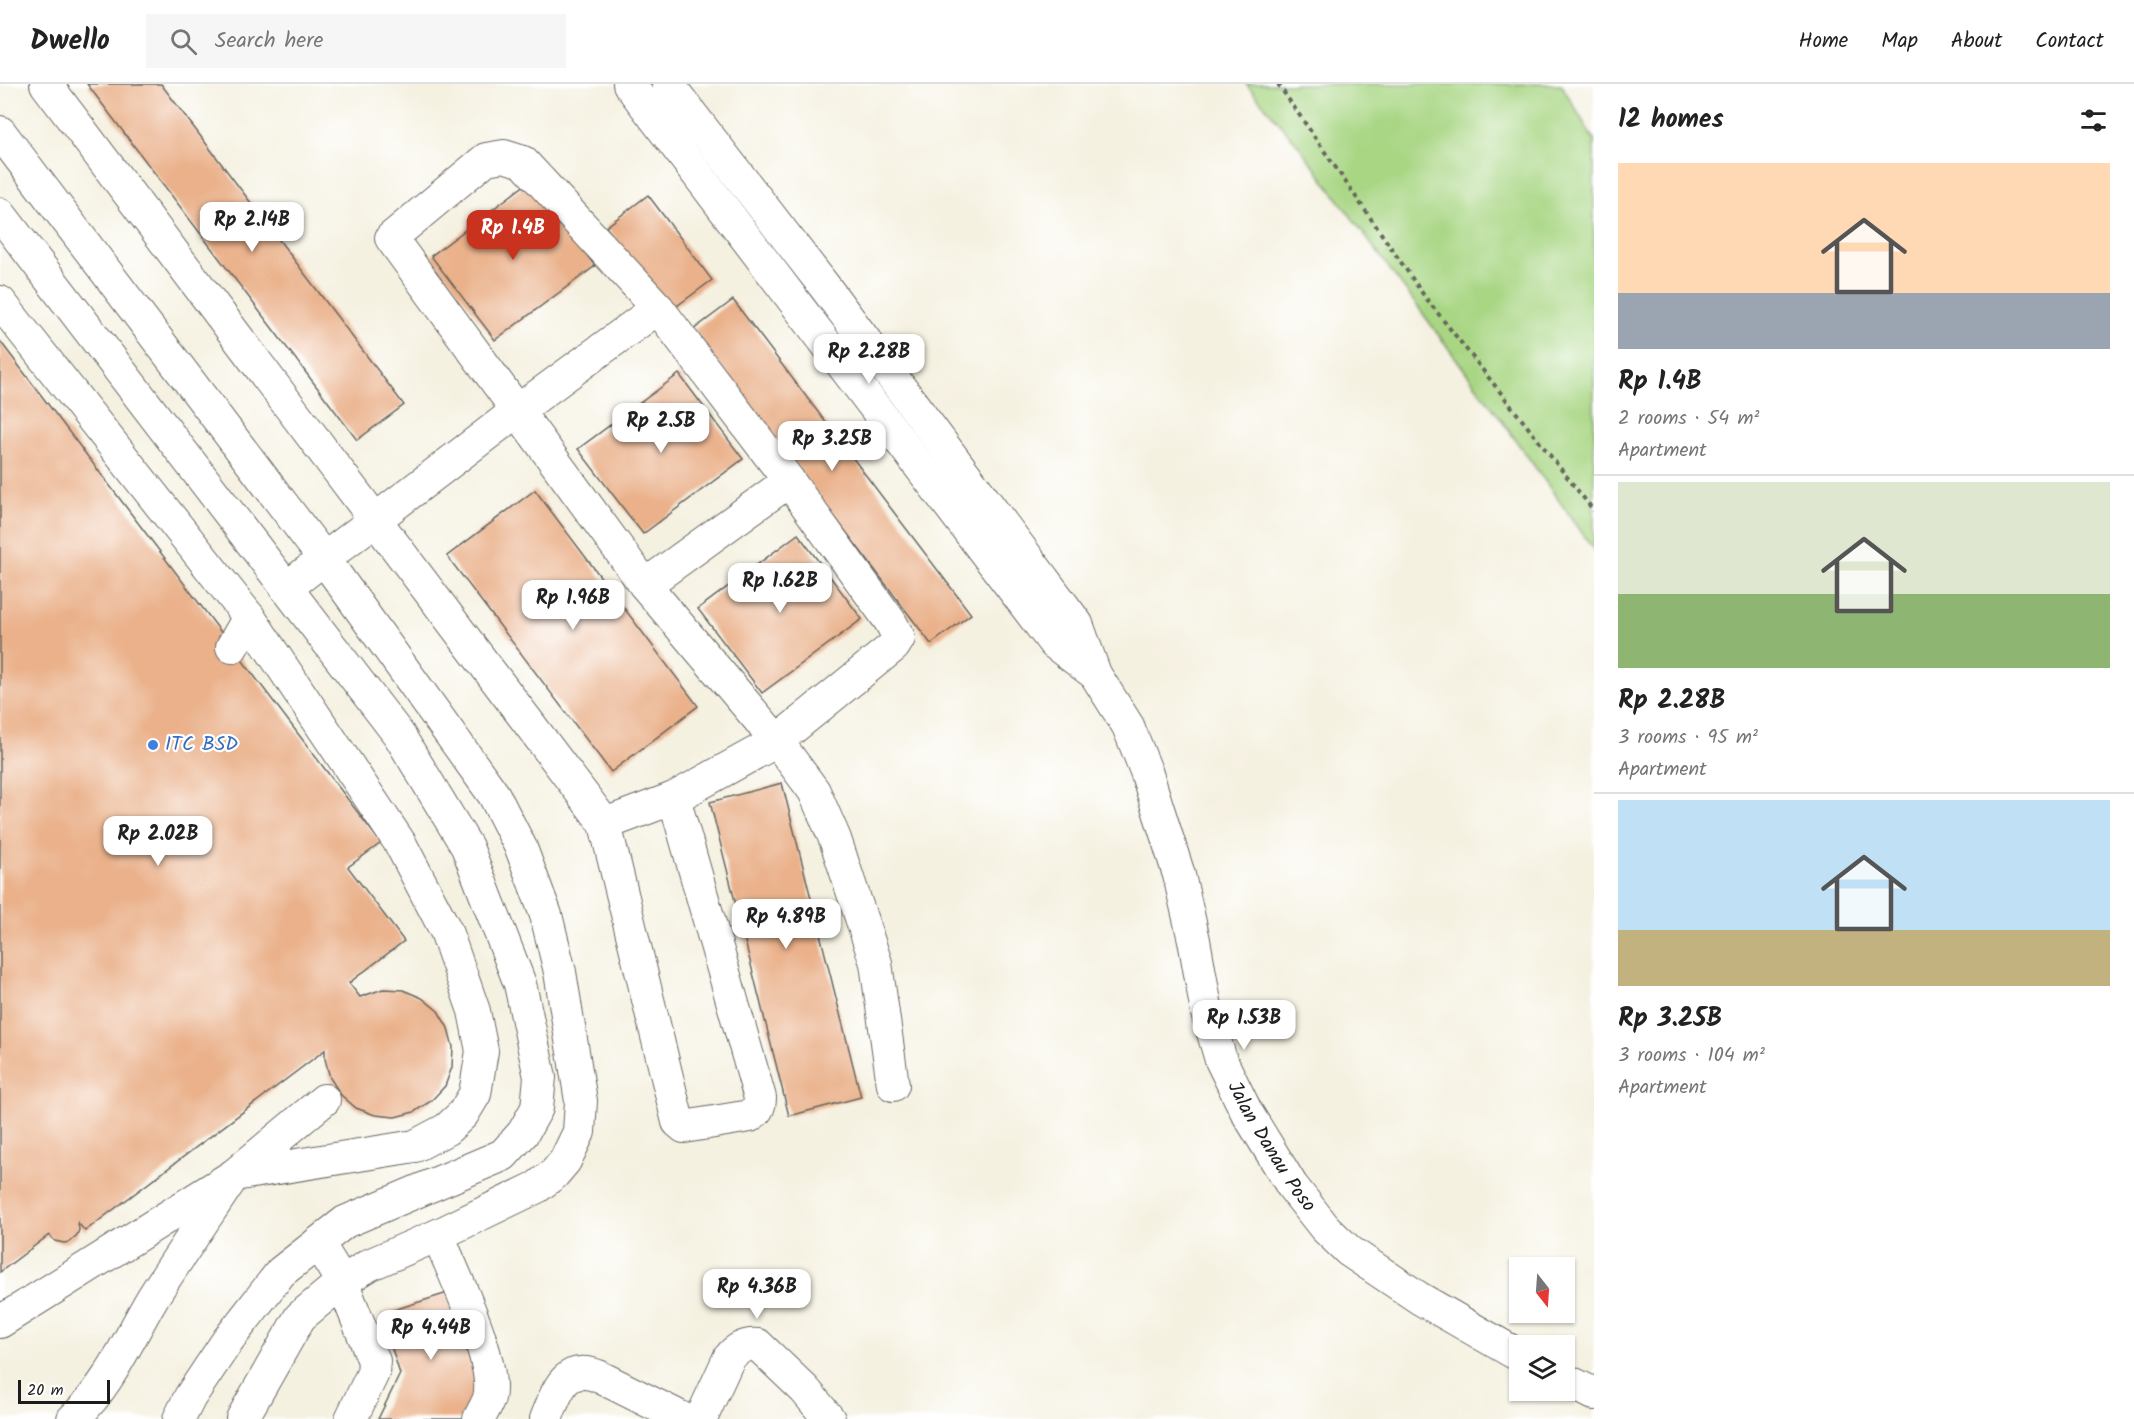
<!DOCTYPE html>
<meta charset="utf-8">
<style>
:root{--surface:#fff;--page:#f6f6f6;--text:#222;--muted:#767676;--line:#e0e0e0;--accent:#c8321e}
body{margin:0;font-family:Kalam,sans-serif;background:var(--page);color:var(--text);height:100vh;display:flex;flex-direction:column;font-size:22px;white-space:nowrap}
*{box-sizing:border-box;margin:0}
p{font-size:20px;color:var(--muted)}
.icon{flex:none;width:33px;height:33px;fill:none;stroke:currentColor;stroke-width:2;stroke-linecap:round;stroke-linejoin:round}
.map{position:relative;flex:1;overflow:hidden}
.side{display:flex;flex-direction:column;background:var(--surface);width:540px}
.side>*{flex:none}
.needle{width:39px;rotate:163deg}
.tools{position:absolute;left:1509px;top:1173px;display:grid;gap:12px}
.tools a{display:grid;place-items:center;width:66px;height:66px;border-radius:0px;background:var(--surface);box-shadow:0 2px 4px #0004;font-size:30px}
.scale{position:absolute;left:18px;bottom:15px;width:92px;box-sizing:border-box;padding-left:6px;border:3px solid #1c1c1c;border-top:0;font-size:16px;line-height:21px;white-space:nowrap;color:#1c1c1c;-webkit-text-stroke:4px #fff;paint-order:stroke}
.price{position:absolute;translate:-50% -51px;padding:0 14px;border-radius:12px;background:#fff;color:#222;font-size:20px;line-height:39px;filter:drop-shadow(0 2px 3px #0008)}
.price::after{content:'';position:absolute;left:50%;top:36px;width:18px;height:14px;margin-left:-9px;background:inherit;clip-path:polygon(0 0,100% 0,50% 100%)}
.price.selected{background:var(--accent);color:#fff}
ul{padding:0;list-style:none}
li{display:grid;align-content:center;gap:12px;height:318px;padding:0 24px}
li+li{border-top:2px solid var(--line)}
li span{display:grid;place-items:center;height:186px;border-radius:0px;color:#555}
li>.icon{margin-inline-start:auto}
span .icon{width:108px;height:108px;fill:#fffc;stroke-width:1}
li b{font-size:26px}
h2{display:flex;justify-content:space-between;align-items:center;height:72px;padding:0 24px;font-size:26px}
header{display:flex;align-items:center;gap:36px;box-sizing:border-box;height:84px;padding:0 30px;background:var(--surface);border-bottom:2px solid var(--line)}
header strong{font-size:28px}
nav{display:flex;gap:33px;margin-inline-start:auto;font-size:21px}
.search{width:420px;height:54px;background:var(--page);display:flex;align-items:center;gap:15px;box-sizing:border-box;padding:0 21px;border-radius:0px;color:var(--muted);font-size:22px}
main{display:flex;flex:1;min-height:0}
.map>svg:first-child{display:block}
.green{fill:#a8d683;stroke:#627950;stroke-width:1.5}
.building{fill:#eab18a}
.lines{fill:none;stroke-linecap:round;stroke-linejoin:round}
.minor-casing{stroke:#686761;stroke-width:34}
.path{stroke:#686761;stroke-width:4;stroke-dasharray:4.5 4.5;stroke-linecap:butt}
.minor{stroke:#fff;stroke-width:32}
.shop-dot{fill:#3f7fe0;stroke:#fff;stroke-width:2}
.labels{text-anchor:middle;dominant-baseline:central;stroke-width:4.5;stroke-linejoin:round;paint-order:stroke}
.shop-label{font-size:20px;fill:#366cbe;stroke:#fff;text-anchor:start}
.street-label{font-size:20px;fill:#1c1c1c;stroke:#fff}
</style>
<header>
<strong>Dwello</strong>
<div class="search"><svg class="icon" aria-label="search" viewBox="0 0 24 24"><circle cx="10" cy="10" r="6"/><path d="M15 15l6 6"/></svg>Search here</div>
<nav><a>Home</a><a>Map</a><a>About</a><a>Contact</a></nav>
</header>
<main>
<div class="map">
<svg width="1594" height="1335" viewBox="0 0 1594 1335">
<rect width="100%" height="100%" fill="#fff"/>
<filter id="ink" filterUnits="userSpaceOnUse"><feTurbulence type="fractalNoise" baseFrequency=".0167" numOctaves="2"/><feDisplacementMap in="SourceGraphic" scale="12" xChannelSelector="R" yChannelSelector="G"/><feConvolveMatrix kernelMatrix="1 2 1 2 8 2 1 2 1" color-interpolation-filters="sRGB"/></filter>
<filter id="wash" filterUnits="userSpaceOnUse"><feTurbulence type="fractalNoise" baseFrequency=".008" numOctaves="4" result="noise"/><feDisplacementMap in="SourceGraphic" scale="24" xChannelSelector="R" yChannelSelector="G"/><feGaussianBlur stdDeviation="1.35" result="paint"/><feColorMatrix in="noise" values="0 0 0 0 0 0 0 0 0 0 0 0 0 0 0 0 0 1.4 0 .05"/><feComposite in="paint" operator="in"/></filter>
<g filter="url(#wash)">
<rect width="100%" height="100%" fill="#f5f1e1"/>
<!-- green -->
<polygon class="green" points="1246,0 1561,0 1594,56 1594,466 1500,334 1298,61"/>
<g id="blocks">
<!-- building -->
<g class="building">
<polygon points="87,0 161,0 404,321 357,356"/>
<polygon points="530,97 595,182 495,256 431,172"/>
<polygon points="648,111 712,196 670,227 606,143"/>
<polygon points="733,216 971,530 931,560 693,246"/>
<polygon points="0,257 381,759 348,783 404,857 349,899 360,913 383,905 403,906 422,914 438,927 448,944 453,963 452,983 445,1002 431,1017 414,1028 395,1033 375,1031 356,1024 341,1011 330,994 325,975 325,966 85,1147 78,1139 79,1146 77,1151 69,1158 64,1159 55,1157 49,1151 0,1188"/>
<polygon points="679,290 743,375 643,450 578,365"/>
<polygon points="535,406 698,622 611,688 447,472"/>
<polygon points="798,450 862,535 762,609 698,525"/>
<polygon points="782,699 861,1013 789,1032 710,718"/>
<polygon points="454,1207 483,1297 464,1335 378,1335 400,1290 381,1230"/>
</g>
</g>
</g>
<g filter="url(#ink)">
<use href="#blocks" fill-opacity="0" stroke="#686761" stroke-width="1.5"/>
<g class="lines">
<defs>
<g id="minor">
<path d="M46,0L605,740L678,1038L684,1043L750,1032C757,1027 760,1023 760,1014L674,714"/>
<polyline points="629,0 1054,559 1095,590"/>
<path id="s1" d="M668,0L825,203L1077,540L1095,590L1128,642L1146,687L1179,791L1194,856L1207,929L1221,976L1246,1027L1292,1102L1325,1144L1349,1167L1419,1214L1520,1272"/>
<polyline points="0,48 325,476 494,711 521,764 546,831 560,888 581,1017 579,1048 565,1077 554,1090 537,1103 438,1151 369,1181 342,1198 300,1233 242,1335"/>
<polyline points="0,130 399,651 467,763 520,900 540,993 537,1024 523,1049 503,1071 345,1138 281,1188 228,1256 190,1313 179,1335"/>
<path d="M0,218L249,533L400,759L446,847L474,927L482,967L475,1010L463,1030L447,1045L415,1062L234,1091C207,1132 179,1172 153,1213C128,1255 110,1301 73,1335"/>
<polyline points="645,501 789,397"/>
<polyline points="286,504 517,327 658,224"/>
<polyline points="232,563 249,533"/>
<polyline points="605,740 674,714 777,657 894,562 899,554 890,537 789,397 658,224 523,78 504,72 486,75 391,154 645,501 777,657 814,707 835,755 876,879 893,1001"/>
<path d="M438,1151C452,1187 498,1278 489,1314C487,1321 482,1328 479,1335"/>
<polyline points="318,1159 342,1198 374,1277 373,1289 351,1335"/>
<polyline points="0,1238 234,1091 324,1016"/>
<polyline points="1564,1295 1594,1310"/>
<path d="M546,1335C557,1309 563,1279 598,1292L684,1335"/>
<path d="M701,1335L729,1274C737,1264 745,1260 758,1261L805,1306L829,1335"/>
</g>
</defs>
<!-- minor casing -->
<use href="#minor" class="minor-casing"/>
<!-- path -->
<polyline class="path" points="1278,0 1425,213 1594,427"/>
<!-- minor -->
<use href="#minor" class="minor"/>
</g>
</g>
<!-- markers -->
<circle class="shop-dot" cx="153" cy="661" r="6"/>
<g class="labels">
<!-- shop labels -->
<g class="shop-label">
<text x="165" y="661">ITC BSD</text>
</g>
<!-- street labels -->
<g class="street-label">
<text stroke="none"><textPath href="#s1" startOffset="1240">Jalan Danau Poso</textPath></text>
</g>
</g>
</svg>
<div class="tools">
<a><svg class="needle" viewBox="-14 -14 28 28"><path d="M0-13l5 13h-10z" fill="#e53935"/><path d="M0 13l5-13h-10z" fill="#767676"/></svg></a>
<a><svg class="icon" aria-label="layers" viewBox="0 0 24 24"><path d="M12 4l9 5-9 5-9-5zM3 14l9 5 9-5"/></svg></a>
</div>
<div class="scale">20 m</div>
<b class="price" style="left:252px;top:169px">Rp 2.14B</b>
<b class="price selected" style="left:513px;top:177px">Rp 1.4B</b>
<b class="price" style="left:869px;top:301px">Rp 2.28B</b>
<b class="price" style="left:661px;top:370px">Rp 2.5B</b>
<b class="price" style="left:832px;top:388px">Rp 3.25B</b>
<b class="price" style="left:780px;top:530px">Rp 1.62B</b>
<b class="price" style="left:573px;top:547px">Rp 1.96B</b>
<b class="price" style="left:158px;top:783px">Rp 2.02B</b>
<b class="price" style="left:786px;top:866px">Rp 4.89B</b>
<b class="price" style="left:1244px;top:967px">Rp 1.53B</b>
<b class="price" style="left:757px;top:1236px">Rp 4.36B</b>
<b class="price" style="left:431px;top:1277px">Rp 4.44B</b>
</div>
<section class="side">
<h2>12 homes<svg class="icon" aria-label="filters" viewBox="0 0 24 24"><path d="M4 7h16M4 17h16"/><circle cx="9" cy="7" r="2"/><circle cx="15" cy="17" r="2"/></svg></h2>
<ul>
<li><span style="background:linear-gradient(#ffd9b3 70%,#9aa5b1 0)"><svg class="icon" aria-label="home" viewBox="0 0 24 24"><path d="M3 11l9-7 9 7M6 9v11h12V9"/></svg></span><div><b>Rp 1.4B</b><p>2 rooms · 54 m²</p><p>Apartment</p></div></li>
<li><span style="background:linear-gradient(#dfe7d0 60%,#8fb573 0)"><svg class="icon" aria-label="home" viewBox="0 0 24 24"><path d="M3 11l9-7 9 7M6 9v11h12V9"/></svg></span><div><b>Rp 2.28B</b><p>3 rooms · 95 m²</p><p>Apartment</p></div></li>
<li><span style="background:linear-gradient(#bfe0f5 70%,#c2b280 0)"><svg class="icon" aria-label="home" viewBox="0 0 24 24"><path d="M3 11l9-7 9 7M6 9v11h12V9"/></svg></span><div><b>Rp 3.25B</b><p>3 rooms · 104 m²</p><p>Apartment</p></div></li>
</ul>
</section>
</main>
